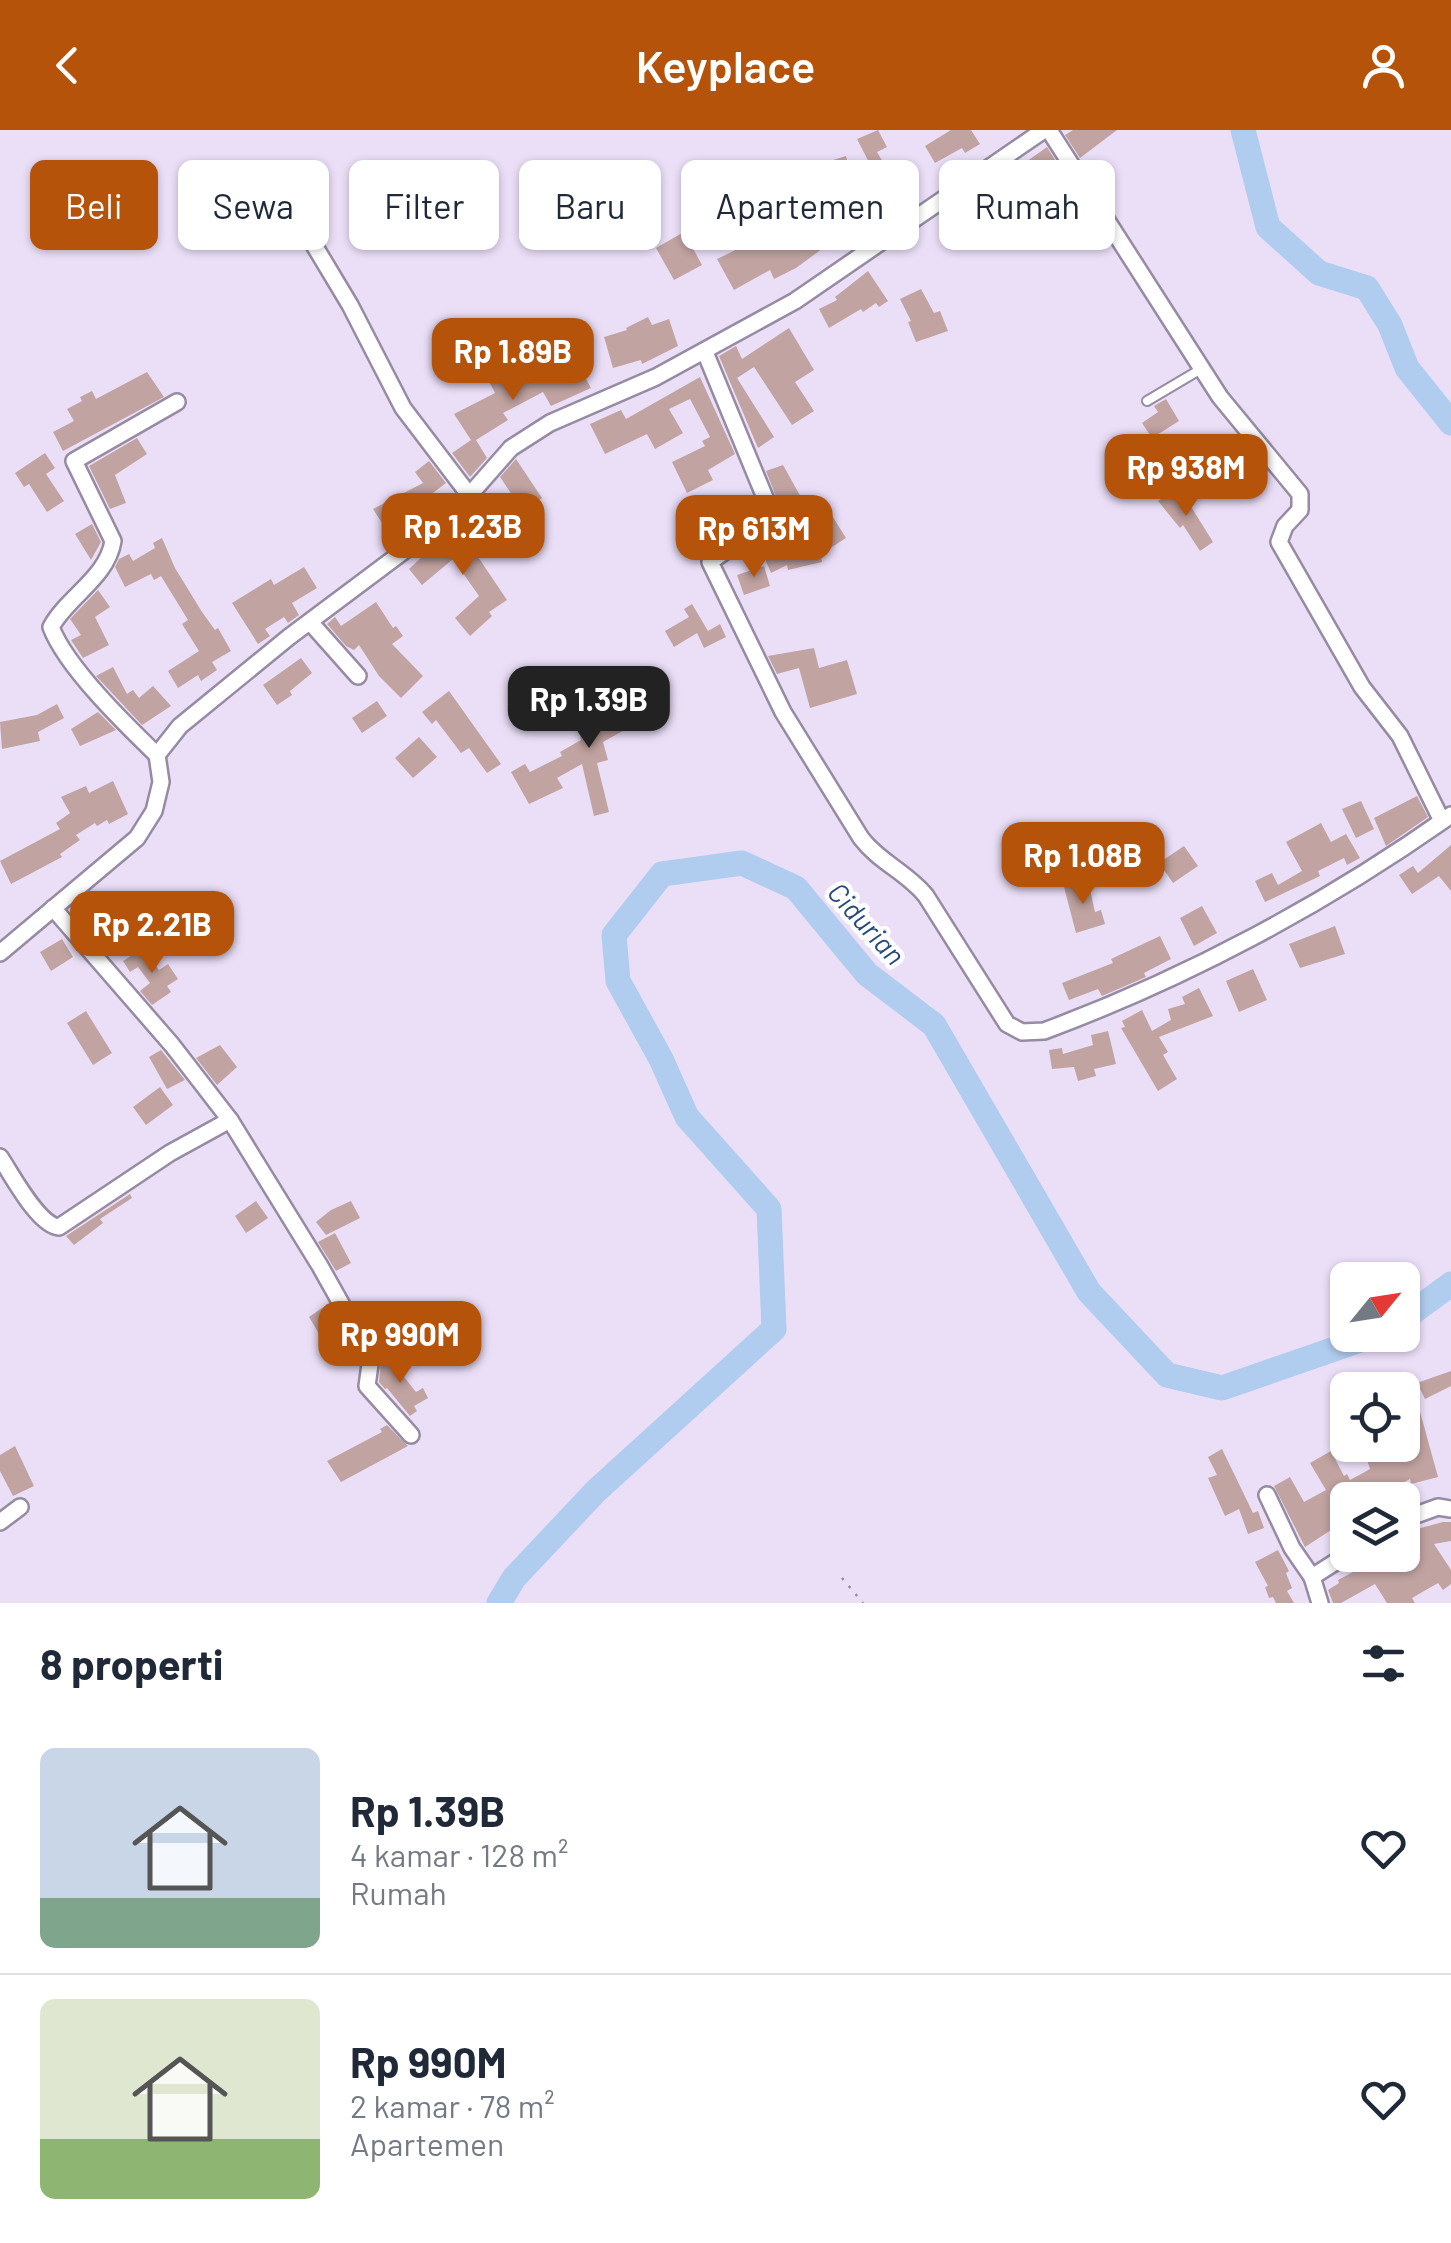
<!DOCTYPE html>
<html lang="id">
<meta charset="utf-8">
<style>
:root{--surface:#fff;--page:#f2f2f3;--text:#1f2937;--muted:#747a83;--line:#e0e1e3;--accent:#b45309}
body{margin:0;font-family:Barlow,sans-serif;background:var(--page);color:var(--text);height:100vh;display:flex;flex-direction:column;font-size:38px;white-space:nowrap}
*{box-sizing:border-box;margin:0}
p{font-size:32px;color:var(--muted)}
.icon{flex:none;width:55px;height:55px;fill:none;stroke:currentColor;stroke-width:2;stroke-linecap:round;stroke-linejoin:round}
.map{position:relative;height:1473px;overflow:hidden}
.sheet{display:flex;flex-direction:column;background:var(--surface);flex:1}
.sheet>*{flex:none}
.guide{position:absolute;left:30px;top:30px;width:1392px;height:90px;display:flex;gap:20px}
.needle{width:65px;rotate:60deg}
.fabs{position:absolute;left:1330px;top:1132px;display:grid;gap:20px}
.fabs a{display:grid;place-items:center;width:90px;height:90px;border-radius:15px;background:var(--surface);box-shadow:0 2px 8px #0004;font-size:50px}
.price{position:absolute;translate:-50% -85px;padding:0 22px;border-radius:20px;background:var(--accent);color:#fff;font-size:32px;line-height:65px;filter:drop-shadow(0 2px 5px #0008)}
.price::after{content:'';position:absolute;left:50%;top:60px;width:30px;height:22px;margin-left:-15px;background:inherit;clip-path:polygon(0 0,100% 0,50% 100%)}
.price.selected{background:#222;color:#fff}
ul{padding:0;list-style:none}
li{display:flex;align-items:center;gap:30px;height:250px;padding:0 40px}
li+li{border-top:2px solid var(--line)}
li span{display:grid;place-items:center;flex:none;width:280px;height:200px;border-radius:15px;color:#555}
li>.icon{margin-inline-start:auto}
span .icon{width:120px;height:120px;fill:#fffc;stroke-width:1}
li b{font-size:42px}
h2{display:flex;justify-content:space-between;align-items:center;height:120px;padding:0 40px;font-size:42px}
.chip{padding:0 35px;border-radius:15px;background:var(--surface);box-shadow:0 2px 8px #0004;font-size:35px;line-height:90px}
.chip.selected{background:var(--accent);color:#fff}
header{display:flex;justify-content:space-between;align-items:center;height:130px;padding:0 40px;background:var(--accent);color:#fff;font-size:45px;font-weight:600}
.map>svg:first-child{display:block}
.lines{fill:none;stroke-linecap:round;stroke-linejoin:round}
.river{stroke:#b0ccef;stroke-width:25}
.building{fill:#c1a3a1}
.lane-casing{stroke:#968ba2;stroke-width:12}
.street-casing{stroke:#968ba2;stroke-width:20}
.path{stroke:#938b9d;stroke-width:2.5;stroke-dasharray:2.5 8;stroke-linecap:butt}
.lane{stroke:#fff;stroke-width:8}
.street{stroke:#fff;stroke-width:15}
.labels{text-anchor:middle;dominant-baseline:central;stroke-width:9;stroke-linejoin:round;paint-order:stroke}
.water-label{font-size:28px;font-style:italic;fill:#264b78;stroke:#fff}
</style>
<header><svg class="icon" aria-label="back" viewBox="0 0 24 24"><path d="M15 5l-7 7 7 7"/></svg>Keyplace<svg class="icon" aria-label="person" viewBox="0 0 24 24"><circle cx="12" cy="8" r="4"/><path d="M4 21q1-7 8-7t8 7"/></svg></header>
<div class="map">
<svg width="1451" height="1473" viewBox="0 0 1451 1473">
<rect width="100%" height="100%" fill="#ebdff8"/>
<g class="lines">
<!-- river -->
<g class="river">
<polyline points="1243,0 1268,97 1319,143 1367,158 1390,195 1407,238 1451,293"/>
<polyline points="1402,1190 1451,1154"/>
<polyline points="499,1473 514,1448 596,1361 774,1199 769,1079 687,987 661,929 618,851 614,805 662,744 742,733 796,758 867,844 934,895 1089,1162 1167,1245 1222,1258 1375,1205"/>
</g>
</g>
<!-- building -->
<g class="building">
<polygon points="878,0 887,17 877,22 905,69 887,79 883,72 842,97 847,108 822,119 796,138 774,149 770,140 734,160 717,129 783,97 782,95 832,65 820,34 846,26 854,56 875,44 857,9"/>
<polygon points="951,0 971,0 980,14 965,23 962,18 935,33 925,16"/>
<polygon points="1073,0 1117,0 1080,28 1065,5"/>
<polygon points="1047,17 1057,33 1038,45 1046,55 1014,78 1019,87 1007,94 1004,88 980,101 966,76 989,63 985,57 997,50 1000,55 1019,43 1016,39"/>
<polygon points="684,102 702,135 674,150 656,118"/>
<polygon points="868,141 888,171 879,177 876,173 863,182 861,179 829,198 819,179 837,170 835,167"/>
<polygon points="921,159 934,183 940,181 948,201 916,212 908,192 911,191 900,169"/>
<polygon points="648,187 652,195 669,189 678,216 642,234 641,230 613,238 604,207 627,200 626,198"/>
<polygon points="789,198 814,240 795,252 814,281 792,295 754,237 737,248 774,307 758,318 719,226 736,216 742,229"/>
<polygon points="548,231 554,242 576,231 591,258 551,276 543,262 503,283 508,290 476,310 487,328 470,347 452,323 471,310 454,284 495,263 486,245 510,233 518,247"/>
<polygon points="147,242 164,267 63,321 53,302 74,291 67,279 82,271 80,267 92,261 96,269"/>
<polygon points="700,247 735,324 708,340 713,350 687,363 672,332 705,316 702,311 710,307 690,269 669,279 683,303 655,319 647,304 605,324 590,294 621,280 626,289"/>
<polygon points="1166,269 1179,291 1152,308 1142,293 1158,282 1154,276"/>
<polygon points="137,308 147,324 115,345 126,373 110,379 89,336"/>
<polygon points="45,323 55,338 46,344 64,371 47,382 29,354 24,357 15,343"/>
<polygon points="516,329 542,368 523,381 500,347"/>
<polygon points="429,331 446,353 421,372 428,383 391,407 373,379 423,353 415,342"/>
<polygon points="783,335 816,394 831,384 846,408 821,424 822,432 788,440 787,435 771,443 761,419 773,414 769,404 780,396 784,387 766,341"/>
<polygon points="1176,359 1188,377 1190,375 1213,412 1200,421 1183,395 1180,398 1158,371"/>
<polygon points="92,394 101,412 91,430 75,404"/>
<polygon points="453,398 474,421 507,470 489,482 492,486 470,506 455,488 479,466 453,429 422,455 409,439"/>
<polygon points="162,408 175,438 202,482 215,500 218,498 231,521 212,532 217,540 201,551 198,545 178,558 168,541 199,521 182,494 188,490 161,446 154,450 151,444 125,457 115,437 119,429 129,424 133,431 155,418 153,413"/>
<polygon points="764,436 770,456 744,465 737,445"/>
<polygon points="304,437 317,458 292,473 299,485 288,493 284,487 265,499 270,506 258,514 232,473 271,449 274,455"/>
<polygon points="98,460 110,477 95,487 109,515 83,528 71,510 81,505 70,489"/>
<polygon points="376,472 393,498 396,496 403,506 392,514 423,546 401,568 379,546 359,515 354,520 346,516 327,494 335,487 341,496"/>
<polygon points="692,474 708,501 720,494 726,507 704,518 697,503 674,517 665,501 689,487 684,479"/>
<polygon points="814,518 819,538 847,530 857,564 810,578 799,538 777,544 768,526"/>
<polygon points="301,528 312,543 290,561 292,565 277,575 263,555"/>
<polygon points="113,537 127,564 133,560 139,568 153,556 171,576 142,595 96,546"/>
<polygon points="658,551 667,568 632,589 635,594 603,612 608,630 597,633 609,682 594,686 582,634 557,648 563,658 529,674 511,642 525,634 530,642 562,626 560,622 581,610 578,597 604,591 599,583"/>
<polygon points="449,561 501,634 487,643 469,618 461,623 436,590 432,594 422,582"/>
<polygon points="377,571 387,586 362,603 352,588"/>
<polygon points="57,574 64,588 38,602 40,611 2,619 0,592 37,585"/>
<polygon points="98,582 116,600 80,616 71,599"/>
<polygon points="419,607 437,627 413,648 395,628"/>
<polygon points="113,651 128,684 109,694 107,690 97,696 95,693 76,705 80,710 60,724 62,727 11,754 0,731 60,699 56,693 70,683 61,667 86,656 89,663"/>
<polygon points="1417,666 1428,687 1386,716 1374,688"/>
<polygon points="1361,671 1374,699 1356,708 1342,679"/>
<polygon points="1321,693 1331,712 1346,704 1360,728 1347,735 1344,728 1318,741 1320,746 1265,772 1255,751 1272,743 1278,755 1302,741 1286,712"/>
<polygon points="1451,715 1451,761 1439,746 1412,764 1399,745 1413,736 1418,743"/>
<polygon points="1184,716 1198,736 1173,753 1159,733"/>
<polygon points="1088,751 1095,782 1101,780 1105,794 1076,803 1064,757"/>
<polygon points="1202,776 1217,803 1194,816 1180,788"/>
<polygon points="1335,796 1345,824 1300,838 1289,814"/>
<polygon points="1160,806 1171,829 1144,843 1146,847 1102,866 1098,859 1069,870 1062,853 1113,833 1111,829"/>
<polygon points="62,809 73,827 51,841 40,822"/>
<polygon points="143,818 159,840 168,834 178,849 167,856 171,862 152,875 140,861 150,853 138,837 130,842 123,831"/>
<polygon points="1253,839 1267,870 1239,882 1226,851"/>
<polygon points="1199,858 1213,886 1159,907 1168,922 1163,925 1177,949 1158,961 1121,898 1125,897 1122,891 1142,880 1152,901 1171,890 1168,879 1185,874 1182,867"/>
<polygon points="86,881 112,923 93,935 67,893"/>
<polygon points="1108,901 1116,934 1094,939 1096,946 1078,951 1074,937 1052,939 1049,920 1062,918 1063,924 1093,915 1091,905"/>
<polygon points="220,915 237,937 217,955 196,928"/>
<polygon points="161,920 185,950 167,959 149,927"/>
<polygon points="160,957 173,975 146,995 133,977"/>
<polygon points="130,1064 132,1068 100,1089 103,1093 74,1115 66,1106"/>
<polygon points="256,1071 268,1088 246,1103 235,1086"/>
<polygon points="351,1071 360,1088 326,1105 316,1092 331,1080"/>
<polygon points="335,1103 351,1133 336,1141 318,1112"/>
<polygon points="328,1174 345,1203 327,1217 309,1187"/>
<polygon points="382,1219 416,1262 423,1258 428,1268 414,1276 417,1281 410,1286 387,1258 385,1259 379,1252"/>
<polygon points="1451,1241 1451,1256 1425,1269 1417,1253"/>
<polygon points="1416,1267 1438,1347 1411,1354 1410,1349 1372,1370 1348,1370 1348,1389 1305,1417 1274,1356 1290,1347 1304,1372 1326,1360 1310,1333 1331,1321 1344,1346 1347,1344 1350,1350 1370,1339 1362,1315 1402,1315 1402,1269"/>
<polygon points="387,1295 408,1316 341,1352 327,1331 382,1302 380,1299"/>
<polygon points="15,1316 34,1356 13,1366 0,1341 0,1325"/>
<polygon points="1222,1319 1253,1383 1258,1381 1264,1398 1248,1404 1239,1379 1225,1386 1208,1348 1217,1345 1208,1327"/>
<polygon points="1443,1392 1451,1392 1451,1411 1434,1414 1451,1440 1451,1454 1443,1460 1438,1453 1412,1468 1415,1473 1387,1473 1375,1454 1341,1473 1333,1473 1328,1460 1339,1453 1338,1450 1385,1425 1409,1425 1402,1403"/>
<polygon points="1278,1420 1289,1441 1286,1443 1292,1458 1287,1461 1294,1473 1276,1473 1273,1467 1269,1468 1265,1457 1268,1456 1255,1432"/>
</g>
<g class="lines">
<defs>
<polyline id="lane" points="1147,271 1201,239"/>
<g id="street">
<polyline points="1049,0 1220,267 1300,364 1300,380 1285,396 1279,412 1362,557 1400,606 1442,691"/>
<polyline points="302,95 350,175 403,278 470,366"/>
<path d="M705,222L773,387L710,432L783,582L861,708C879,732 908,743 926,766L1007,894L1022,902L1044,901C1187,848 1327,773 1451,685"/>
<polyline points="310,492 358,546"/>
<path d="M157,625C126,595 66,537 51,497C68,466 107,448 113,411L74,331L177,272"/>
<polyline points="53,778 172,915 230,990"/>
<polyline points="0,823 137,708 154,681 161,652 157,625 180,596 289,507 452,385 511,318 550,293 656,247 795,171 1044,0"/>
<path d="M0,1027C12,1045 38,1095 59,1097L170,1023L230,990L320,1136L371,1227L367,1256L411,1305"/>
<polyline points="1267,1365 1292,1418 1312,1447"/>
<polyline points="1402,1390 1438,1377 1451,1379"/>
<polyline points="0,1392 20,1377"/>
<polyline points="1320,1473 1312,1447 1348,1424"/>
</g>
</defs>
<!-- lane casing -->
<use href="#lane" class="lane-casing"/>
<!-- street casing -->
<use href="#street" class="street-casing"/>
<!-- path -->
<polyline class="path" points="842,1448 863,1473"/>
<!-- lane -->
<use href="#lane" class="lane"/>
<!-- street -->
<use href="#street" class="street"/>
</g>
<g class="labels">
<!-- water labels -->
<g class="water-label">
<text transform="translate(867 793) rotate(48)">Cidurian</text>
</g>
</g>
</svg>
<div class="fabs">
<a><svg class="needle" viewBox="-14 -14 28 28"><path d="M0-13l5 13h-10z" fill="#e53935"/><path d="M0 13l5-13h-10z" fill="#747a83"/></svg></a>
<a><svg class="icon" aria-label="locate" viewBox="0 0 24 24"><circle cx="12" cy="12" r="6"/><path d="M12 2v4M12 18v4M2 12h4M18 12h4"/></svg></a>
<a><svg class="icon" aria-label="layers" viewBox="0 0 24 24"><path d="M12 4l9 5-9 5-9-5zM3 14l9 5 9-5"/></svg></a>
</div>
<b class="price" style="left:513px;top:273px">Rp 1.89B</b>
<b class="price" style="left:1186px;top:389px">Rp 938M</b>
<b class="price" style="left:463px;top:448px">Rp 1.23B</b>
<b class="price" style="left:754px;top:450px">Rp 613M</b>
<b class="price selected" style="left:589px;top:621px">Rp 1.39B</b>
<b class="price" style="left:1083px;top:777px">Rp 1.08B</b>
<b class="price" style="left:152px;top:846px">Rp 2.21B</b>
<b class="price" style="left:400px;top:1256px">Rp 990M</b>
<div class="guide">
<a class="chip selected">Beli</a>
<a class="chip">Sewa</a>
<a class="chip">Filter</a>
<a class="chip">Baru</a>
<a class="chip">Apartemen</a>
<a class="chip">Rumah</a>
</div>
</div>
<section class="sheet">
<h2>8 properti<svg class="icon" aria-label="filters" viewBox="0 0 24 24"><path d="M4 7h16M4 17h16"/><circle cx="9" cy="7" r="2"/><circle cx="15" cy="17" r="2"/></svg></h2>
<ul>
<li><span style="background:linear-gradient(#c9d6e8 75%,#7fa58c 0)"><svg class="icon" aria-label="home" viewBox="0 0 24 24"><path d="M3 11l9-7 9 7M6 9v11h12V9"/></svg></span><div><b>Rp 1.39B</b><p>4 kamar · 128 m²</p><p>Rumah</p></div><svg class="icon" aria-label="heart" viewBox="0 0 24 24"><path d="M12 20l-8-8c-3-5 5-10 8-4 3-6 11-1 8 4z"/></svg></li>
<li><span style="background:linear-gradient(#dfe7d0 70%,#8fb573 0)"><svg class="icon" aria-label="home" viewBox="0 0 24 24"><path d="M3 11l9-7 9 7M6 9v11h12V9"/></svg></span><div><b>Rp 990M</b><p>2 kamar · 78 m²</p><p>Apartemen</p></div><svg class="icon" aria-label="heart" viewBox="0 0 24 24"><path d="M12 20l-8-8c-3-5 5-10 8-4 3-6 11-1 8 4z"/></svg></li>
</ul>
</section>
